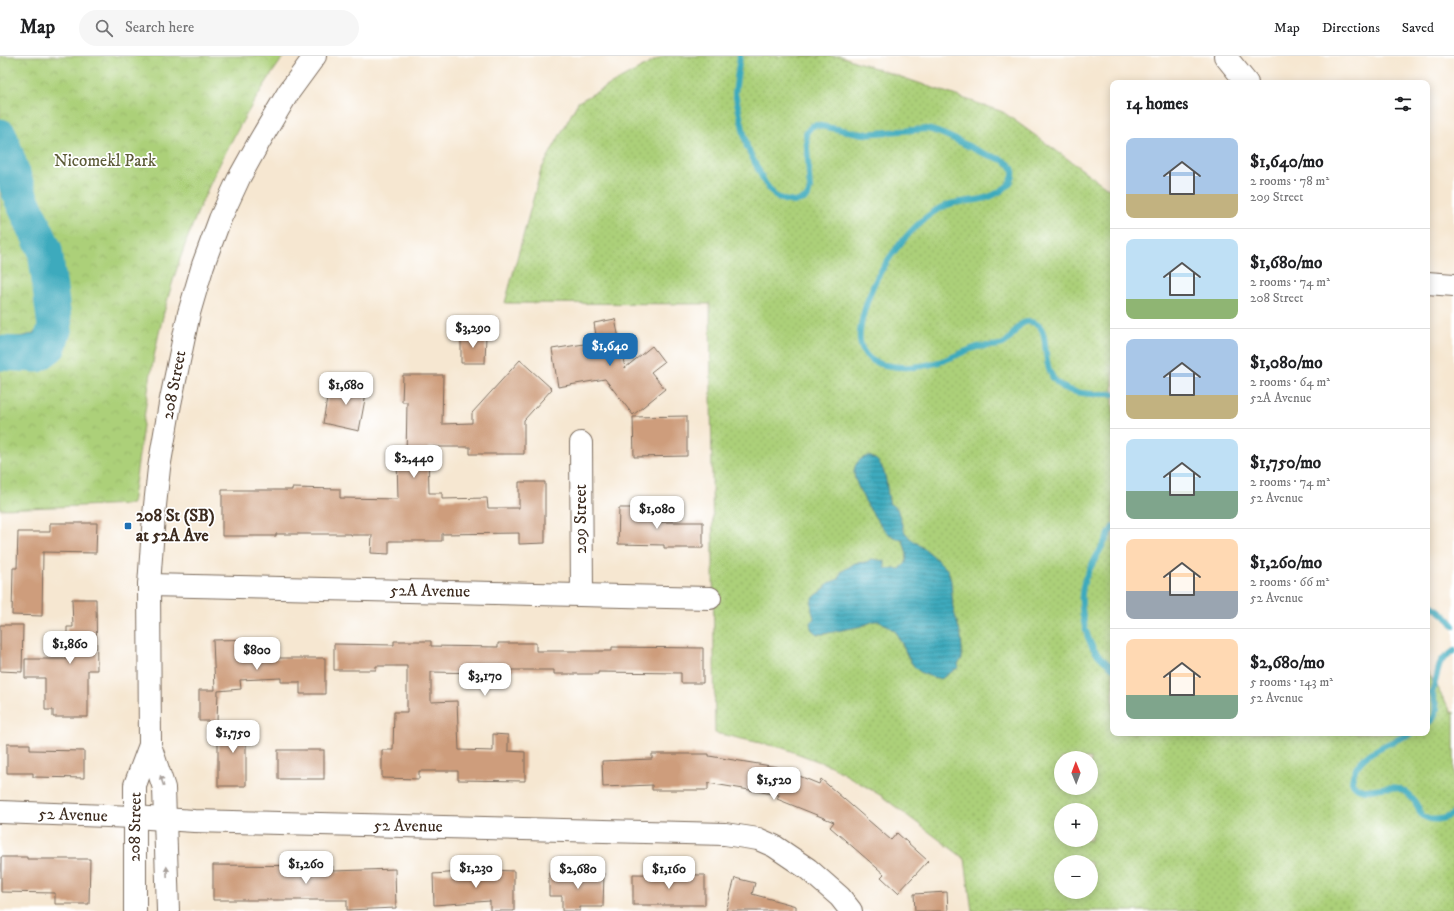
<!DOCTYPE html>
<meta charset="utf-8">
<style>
:root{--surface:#fff;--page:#f6f6f6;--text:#202124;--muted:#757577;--line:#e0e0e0;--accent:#1f6fb2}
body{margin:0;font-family:"IM FELL DW Pica",serif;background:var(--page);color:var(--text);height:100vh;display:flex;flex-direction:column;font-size:15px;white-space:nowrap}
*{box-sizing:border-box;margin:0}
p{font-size:13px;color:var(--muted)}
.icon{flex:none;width:22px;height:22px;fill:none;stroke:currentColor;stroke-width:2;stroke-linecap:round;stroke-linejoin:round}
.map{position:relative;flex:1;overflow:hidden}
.details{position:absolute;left:1110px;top:24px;width:320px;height:656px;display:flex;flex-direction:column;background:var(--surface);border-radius:8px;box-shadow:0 2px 10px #0003}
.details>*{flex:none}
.needle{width:26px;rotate:359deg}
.tools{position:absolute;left:1054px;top:695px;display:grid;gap:8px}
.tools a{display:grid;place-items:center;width:44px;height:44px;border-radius:50%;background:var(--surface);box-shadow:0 2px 10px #0003;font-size:20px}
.price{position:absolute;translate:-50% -34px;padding:0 9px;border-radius:8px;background:#fff;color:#222;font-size:13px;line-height:26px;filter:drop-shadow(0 1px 2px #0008)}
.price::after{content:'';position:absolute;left:50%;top:24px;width:12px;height:9px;margin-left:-6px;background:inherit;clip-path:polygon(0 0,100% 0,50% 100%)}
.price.active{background:var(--accent);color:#fff}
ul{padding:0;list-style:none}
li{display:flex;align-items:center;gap:12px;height:100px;padding:0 16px}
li+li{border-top:1px solid var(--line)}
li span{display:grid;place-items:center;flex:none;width:112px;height:80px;border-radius:8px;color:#555}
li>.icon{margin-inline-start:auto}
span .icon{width:48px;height:48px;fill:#fffc;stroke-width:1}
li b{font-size:17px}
h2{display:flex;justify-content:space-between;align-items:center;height:48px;padding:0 16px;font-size:17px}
header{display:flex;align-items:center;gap:24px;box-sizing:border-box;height:56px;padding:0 20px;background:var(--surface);border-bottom:1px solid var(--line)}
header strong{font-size:19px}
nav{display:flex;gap:22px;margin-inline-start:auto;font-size:14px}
.search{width:280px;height:36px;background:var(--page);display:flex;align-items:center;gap:10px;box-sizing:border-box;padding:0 14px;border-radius:22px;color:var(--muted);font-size:15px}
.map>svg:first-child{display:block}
.grass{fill:url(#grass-dots);stroke:#747d4c;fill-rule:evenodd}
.park{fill:url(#park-crowns);stroke:#747d4c}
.water{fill:url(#water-rules);stroke:#3c6a6e}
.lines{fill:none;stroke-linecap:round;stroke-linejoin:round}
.stream{stroke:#3eaabd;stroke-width:6}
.river{stroke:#3eaabd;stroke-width:35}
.building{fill:#ce9d7c}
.minor-casing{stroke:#7c6c5d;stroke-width:24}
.tertiary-casing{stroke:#7c6c5d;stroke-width:24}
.secondary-casing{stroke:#7c6c5d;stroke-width:24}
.minor{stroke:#fff;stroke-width:22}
.tertiary{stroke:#fff;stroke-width:22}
.secondary{stroke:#fff;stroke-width:22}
.oneway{fill:#a79f9a}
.poi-dot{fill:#1f6fb2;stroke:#fff;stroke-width:1.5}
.labels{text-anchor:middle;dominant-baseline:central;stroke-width:3.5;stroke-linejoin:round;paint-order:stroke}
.park-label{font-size:17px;fill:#5d5c39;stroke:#fff}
.street-label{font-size:17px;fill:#3b2a1e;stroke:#fff}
.poi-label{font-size:17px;font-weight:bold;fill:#3b2a1e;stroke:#fff;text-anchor:start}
</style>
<header>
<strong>Map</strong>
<div class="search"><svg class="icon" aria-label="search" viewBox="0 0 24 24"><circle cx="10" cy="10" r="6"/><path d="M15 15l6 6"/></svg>Search here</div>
<nav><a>Map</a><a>Directions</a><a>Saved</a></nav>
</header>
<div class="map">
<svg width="1454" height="855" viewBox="0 0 1454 855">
<defs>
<pattern id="grass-dots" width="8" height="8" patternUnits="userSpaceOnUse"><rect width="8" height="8" fill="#acd079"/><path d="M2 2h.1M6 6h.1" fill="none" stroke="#95b368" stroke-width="1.8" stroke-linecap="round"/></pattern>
<pattern id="park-crowns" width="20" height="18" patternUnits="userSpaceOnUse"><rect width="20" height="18" fill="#acd079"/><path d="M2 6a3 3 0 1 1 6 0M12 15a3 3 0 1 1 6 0" fill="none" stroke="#95b368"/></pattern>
<pattern id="water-rules" width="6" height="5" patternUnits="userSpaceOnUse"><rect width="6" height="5" fill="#3eaabd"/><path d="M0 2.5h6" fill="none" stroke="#358b99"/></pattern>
</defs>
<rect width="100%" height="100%" fill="#fff"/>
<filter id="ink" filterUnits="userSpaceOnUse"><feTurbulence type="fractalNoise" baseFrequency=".025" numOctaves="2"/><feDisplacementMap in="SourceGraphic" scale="8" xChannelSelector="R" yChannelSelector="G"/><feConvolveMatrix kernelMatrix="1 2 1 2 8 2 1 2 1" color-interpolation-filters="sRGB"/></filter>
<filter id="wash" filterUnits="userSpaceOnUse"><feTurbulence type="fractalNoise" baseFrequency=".012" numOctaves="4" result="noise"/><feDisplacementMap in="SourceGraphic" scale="16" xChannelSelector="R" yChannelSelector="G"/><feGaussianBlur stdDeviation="0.9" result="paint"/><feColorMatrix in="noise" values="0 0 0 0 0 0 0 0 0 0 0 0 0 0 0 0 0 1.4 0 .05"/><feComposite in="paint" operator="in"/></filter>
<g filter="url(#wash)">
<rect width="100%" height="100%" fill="#f6e7d1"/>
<!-- grass -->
<path class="grass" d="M663,0H840L1003,56L1113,136V677H1427V615L1452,657L1454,656V855H972L965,803L880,739L831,710L783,692L715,677L710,248L505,247L541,114L578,46ZM1061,702H1091V732H1061ZM1061,754H1091V784H1061ZM1061,806H1091V836H1061Z"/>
<!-- park -->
<path class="park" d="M0,0H284C225,84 182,177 159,277C146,333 141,391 132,448L0,453Z"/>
<!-- water -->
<g class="water">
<path d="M36,220L52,222C56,238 72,278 61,291C58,295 53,298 48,300C33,308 17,307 0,306V281C54,284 44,261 36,220Z"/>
<path d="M868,400C887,404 886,429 889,445L890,448L897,452L904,475L910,482L930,497L948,514L951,525L953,552L961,580L962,592V603L958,608L959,611L941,623C937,622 933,621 929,620C914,616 908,602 903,590C901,585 897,581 896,576L880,565H874L862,570L823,578H817L811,573V566L814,562C805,536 821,542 828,527L839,523L841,516L855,507L866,506L872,503L885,505V511L887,513H900L906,507L907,498L903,485C899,483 893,481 889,478C878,470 853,428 854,415C855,406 861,402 868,400Z"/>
</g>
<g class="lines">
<!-- stream -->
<g class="stream">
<path d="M740,0L735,37L747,91L765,127L775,140L784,144L794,146L804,143L808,140L810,133L806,77L812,70L816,69L863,78L927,73C947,77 964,89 983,97C992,101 1003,102 1010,109C1014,114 1014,120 1011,125C1009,129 1005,132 1002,134C984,147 969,143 950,148C923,156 895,192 881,215C871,231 862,258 860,276C858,294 868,306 885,309C903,313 922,311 939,306C952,302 964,295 977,291C985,289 996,291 1003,288C1014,283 1016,264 1031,266C1058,270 1031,320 1069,334C1083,339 1099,338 1113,338"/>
<path d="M1113,471C1104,488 1093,505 1085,523C1078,542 1083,578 1095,595C1100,602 1107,607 1113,612"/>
<path d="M1427,547C1438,553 1447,559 1454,570"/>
<polyline points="1427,668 1433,663 1437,653 1432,637 1439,611 1441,605 1454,595"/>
<path d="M1412,677C1390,687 1354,698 1352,726C1362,743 1383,727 1398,732C1406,735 1414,743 1418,751C1419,754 1420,757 1422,759C1430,767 1447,763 1454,757"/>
</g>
<!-- river -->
<polyline class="river" points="0,80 21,142 45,194 55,271 49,290 37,299 0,297"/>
</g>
<g id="blocks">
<!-- building -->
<g class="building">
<polygon points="615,263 625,312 652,290 664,306 651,316 665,333 633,359 605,323 558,331 552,293 597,286 594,267"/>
<polygon points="461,278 486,279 485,307 461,307"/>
<polygon points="520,304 552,333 524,364 524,398 470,398 470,391 428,391 429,437 442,437 442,443 487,442 488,452 519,452 519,426 545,426 545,487 519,488 519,477 442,478 442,485 389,485 389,498 371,497 372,479 351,479 351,478 276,478 276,480 222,480 222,434 292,434 292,432 340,433 340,442 398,443 397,402 406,402 407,346 402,346 403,319 443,319 442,368 472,367 472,357"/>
<polygon points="350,324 368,327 359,375 323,367 329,330 348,334"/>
<polygon points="687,360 687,400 634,401 633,361"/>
<polygon points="619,452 655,452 655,466 703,466 703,492 664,492 664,489 618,488"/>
<polygon points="50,467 97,467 96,497 43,496 42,560 12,559 13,512 17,512 18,476 50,476"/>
<polygon points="72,543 96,543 97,614 88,614 88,661 53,661 53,654 45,654 45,622 25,622 25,603 67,603 67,571 73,571"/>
<polygon points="0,569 23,569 22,616 0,615"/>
<polygon points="266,583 267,602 325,602 325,638 300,638 300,626 281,626 281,622 240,624 241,633 218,635 217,665 199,665 199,634 215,634 213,584"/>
<polygon points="394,585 431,585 431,590 498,591 498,587 536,587 536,595 612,595 612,591 703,592 703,627 681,627 681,617 598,616 598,618 554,618 554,614 483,614 483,617 431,616 431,646 457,645 459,694 493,695 493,678 508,679 508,695 525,696 525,725 458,724 458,715 419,715 419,723 382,722 382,694 393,694 394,656 407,656 407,610 376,610 376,614 334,614 334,588 394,589"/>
<polygon points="218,670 254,670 254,686 246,687 246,730 218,730"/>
<polygon points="7,688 30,688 30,694 84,695 84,722 33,721 33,717 7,717"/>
<rect x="278" y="694" width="46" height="29"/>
<polygon points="652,698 709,698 709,700 777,711 819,728 821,723 891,784 897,777 928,805 898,837 881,821 884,818 830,771 834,766 777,743 779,739 708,727 708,734 652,734 652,729 603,731 602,705 652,703"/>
<polygon points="1,801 27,801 27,803 90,803 89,848 55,848 55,837 1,836"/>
<polygon points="213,809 333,810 333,815 395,813 396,852 347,854 347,844 213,844"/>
<polygon points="492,814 514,815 514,855 490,855 490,845 434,849 433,818"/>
<polygon points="549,817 604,817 603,851 580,851 580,855 562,855 562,840 549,840"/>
<polygon points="633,818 705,819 705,849 633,849"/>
<polygon points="735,822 755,827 752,838 796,850 796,855 726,855"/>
<polygon points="947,836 948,855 915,855 914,838"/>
</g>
</g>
</g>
<g filter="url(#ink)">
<use href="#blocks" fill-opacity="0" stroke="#7c6c5d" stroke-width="1"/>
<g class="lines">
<defs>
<g id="minor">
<polyline points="1225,0 1247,27"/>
<polyline points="1427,227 1454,229"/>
<polyline points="581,387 582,538"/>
<polyline points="149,529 710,542"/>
<polyline points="0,756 134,761"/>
</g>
<polyline id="tertiary" points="134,761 194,765 725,778 758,783 774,790 808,813 840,841 851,855"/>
<g id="secondary">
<polyline points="135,855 135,729 150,689"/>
<polyline points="168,855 164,732 150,689 149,529 154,459 159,412 170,348 189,257 203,209 220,163 239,122 259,86 288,37 315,0"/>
</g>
</defs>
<!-- minor casing -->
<use href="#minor" class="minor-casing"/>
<!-- tertiary casing -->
<use href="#tertiary" class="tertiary-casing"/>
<!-- secondary casing -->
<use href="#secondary" class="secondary-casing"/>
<!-- minor -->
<use href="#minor" class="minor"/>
<!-- tertiary -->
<use href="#tertiary" class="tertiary"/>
<!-- secondary -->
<use href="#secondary" class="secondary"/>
</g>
<!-- one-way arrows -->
<defs><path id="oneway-solid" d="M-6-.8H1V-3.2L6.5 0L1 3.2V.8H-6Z"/></defs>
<g class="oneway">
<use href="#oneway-solid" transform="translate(162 725) rotate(-108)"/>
<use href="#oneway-solid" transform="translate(167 816) rotate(-92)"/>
</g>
</g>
<!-- markers -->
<rect class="poi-dot" x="124" y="466" width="8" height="8" rx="2"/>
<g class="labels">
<!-- park labels -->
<g class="park-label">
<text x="105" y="105">Nicomekl Park</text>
</g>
<!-- street labels -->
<g class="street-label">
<text transform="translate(174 329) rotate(-79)">208 Street</text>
<text transform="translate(581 463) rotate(-90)">209 Street</text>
<text transform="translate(430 535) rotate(1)">52A Avenue</text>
<text transform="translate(73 759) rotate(2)">52 Avenue</text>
<text transform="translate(408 770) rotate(1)">52 Avenue</text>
<text transform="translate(135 771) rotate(-89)">208 Street</text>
</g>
<!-- poi labels -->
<g class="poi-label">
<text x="136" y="460">208 St (SB)<tspan x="136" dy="20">at 52A Ave</tspan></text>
</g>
</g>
</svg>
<div class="tools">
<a><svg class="needle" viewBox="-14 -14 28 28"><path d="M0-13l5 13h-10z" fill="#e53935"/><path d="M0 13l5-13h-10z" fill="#757577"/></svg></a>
<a>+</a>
<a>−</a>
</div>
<b class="price" style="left:473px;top:293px">$3,290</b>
<b class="price active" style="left:610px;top:311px">$1,640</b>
<b class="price" style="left:346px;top:350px">$1,680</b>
<b class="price" style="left:414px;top:423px">$2,440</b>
<b class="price" style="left:657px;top:474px">$1,080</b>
<b class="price" style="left:70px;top:609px">$1,860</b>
<b class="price" style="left:257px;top:615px">$800</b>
<b class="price" style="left:485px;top:641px">$3,170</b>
<b class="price" style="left:233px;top:698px">$1,750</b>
<b class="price" style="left:774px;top:745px">$1,520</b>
<b class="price" style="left:306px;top:829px">$1,260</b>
<b class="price" style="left:476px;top:833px">$1,230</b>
<b class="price" style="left:578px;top:834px">$2,680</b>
<b class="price" style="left:669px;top:834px">$1,160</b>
<section class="details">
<h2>14 homes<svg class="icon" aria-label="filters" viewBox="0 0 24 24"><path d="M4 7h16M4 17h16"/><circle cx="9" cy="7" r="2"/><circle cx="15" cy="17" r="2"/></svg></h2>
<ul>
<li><span style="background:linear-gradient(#a9c7e8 70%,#c2b280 0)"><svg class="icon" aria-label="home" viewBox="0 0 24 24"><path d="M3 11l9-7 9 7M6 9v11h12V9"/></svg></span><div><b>$1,640/mo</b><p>2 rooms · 78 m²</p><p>209 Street</p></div></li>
<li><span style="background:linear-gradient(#bfe0f5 75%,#8fb573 0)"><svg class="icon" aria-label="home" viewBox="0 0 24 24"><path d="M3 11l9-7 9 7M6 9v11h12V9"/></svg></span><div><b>$1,680/mo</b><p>2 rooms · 74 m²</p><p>208 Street</p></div></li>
<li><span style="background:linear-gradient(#a9c7e8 70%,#c2b280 0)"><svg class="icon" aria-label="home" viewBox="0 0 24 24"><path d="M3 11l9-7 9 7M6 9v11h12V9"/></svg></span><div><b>$1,080/mo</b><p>2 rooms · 64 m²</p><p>52A Avenue</p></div></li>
<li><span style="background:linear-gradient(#bfe0f5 65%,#7fa58c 0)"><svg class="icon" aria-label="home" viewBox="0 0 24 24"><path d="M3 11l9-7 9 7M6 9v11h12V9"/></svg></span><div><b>$1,750/mo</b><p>2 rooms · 74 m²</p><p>52 Avenue</p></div></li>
<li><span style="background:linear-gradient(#ffd9b3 65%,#9aa5b1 0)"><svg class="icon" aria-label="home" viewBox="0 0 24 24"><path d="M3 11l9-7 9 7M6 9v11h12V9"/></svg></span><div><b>$1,260/mo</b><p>2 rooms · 66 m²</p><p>52 Avenue</p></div></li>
<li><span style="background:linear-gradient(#ffd9b3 70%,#7fa58c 0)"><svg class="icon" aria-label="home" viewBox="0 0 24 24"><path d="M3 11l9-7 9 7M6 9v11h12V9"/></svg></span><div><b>$2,680/mo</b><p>5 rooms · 143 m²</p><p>52 Avenue</p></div></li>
</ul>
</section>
</div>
